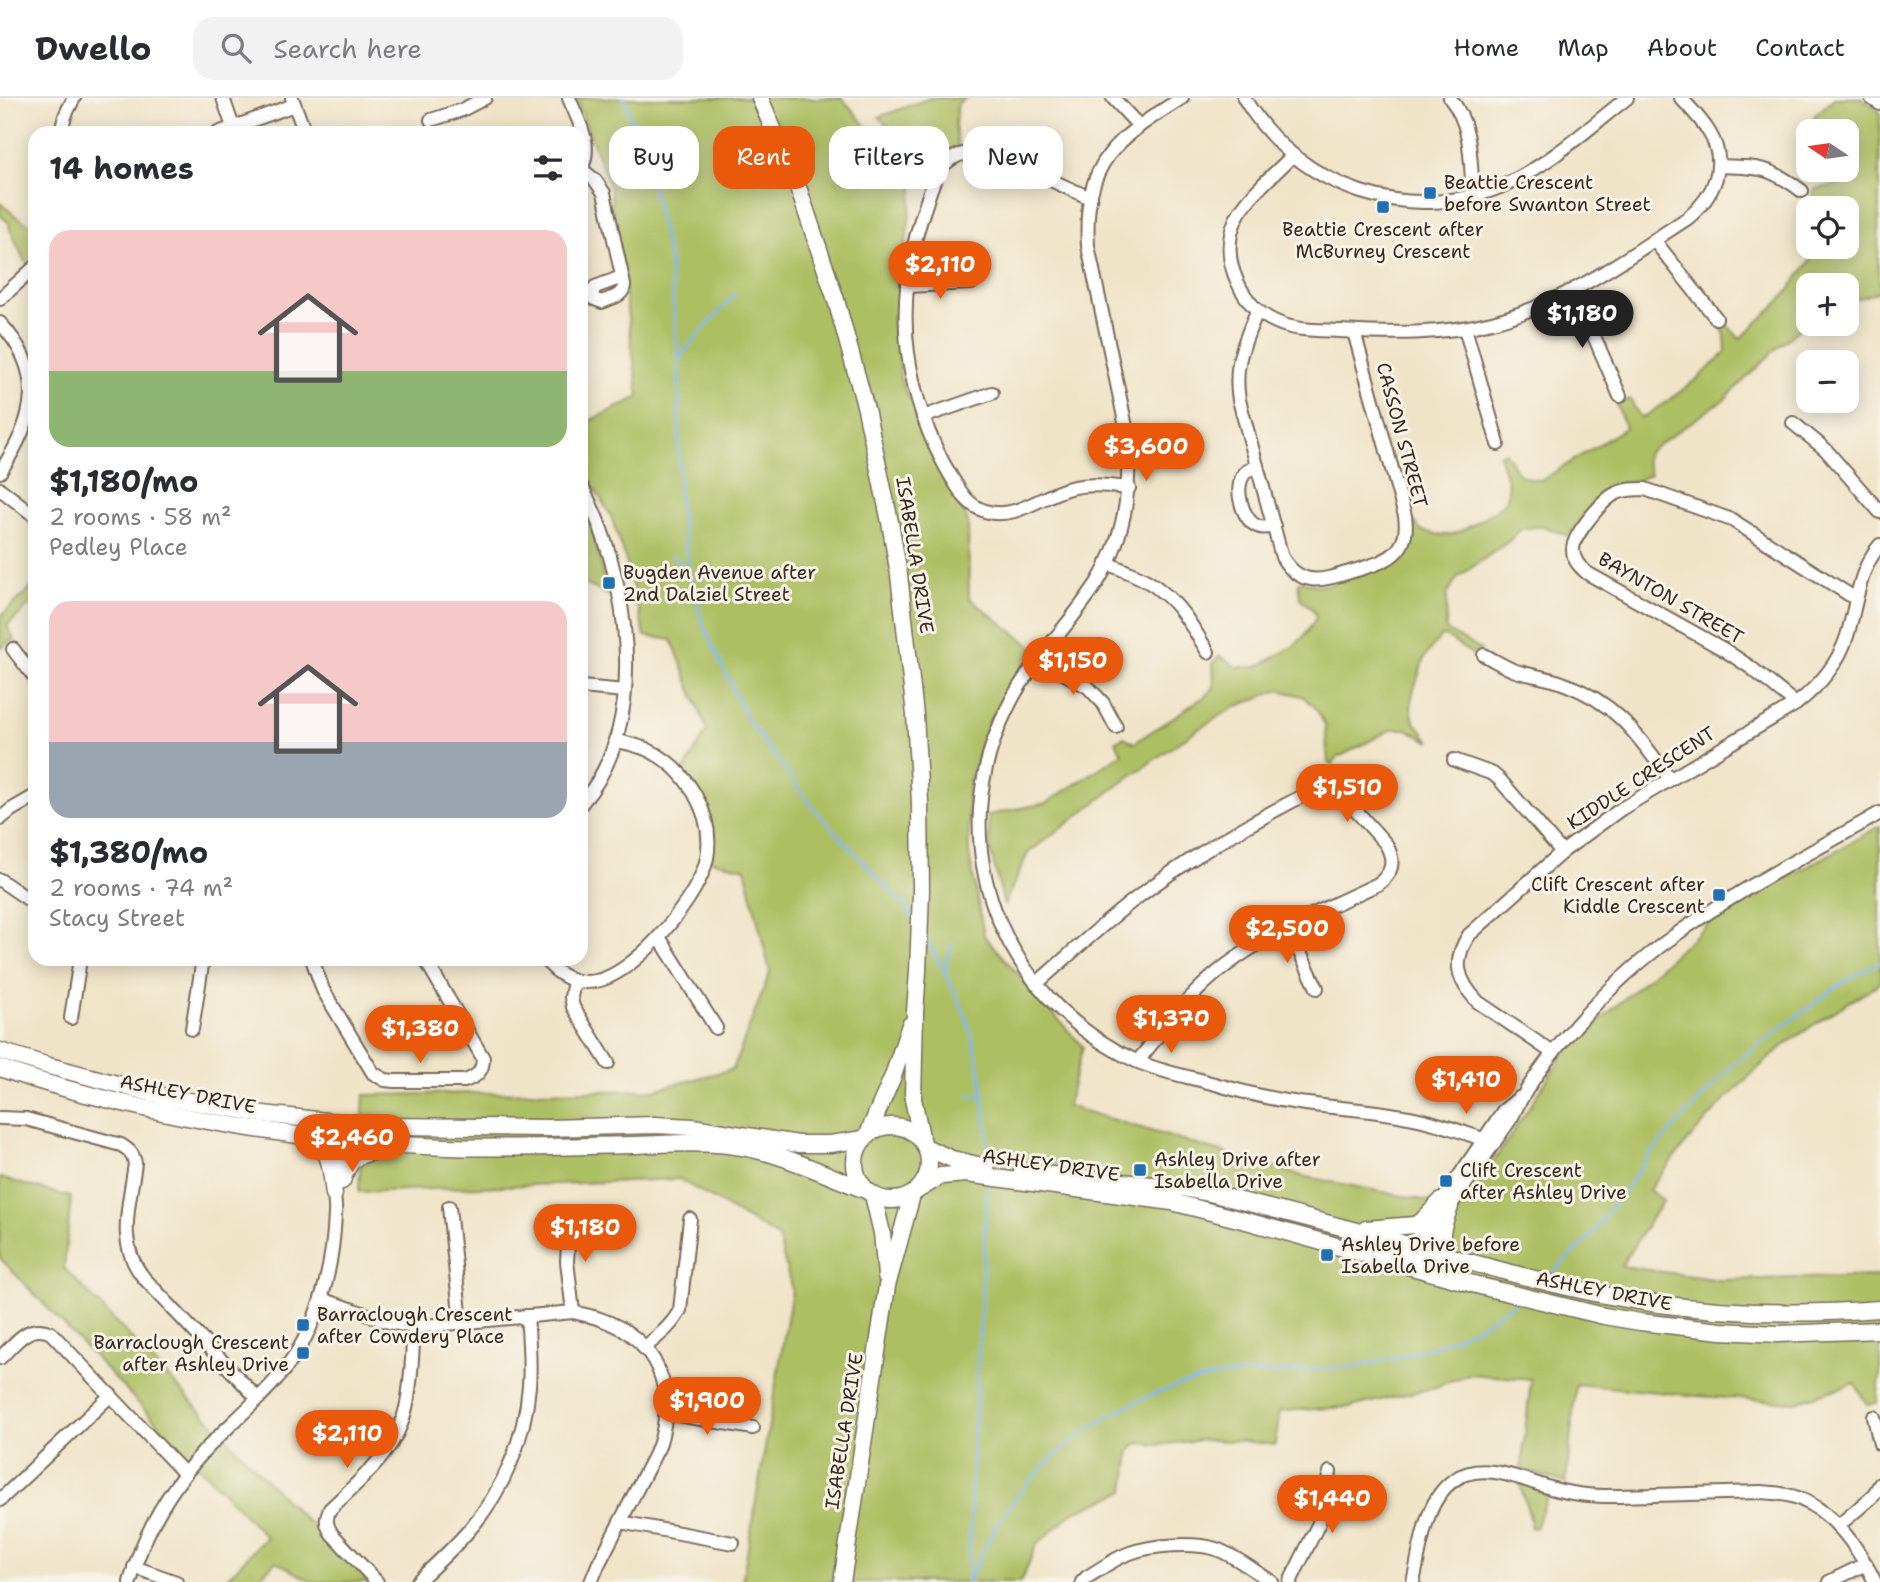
<!DOCTYPE html>
<meta charset="utf-8">
<style>
:root{--surface:#fff;--page:#f2f2f3;--text:#2b2b33;--muted:#7c7c81;--line:#e1e1e2;--accent:#ea580c}
body{margin:0;font-family:"Shantell Sans",sans-serif;background:var(--page);color:var(--text);height:100vh;display:flex;flex-direction:column;font-size:26px;white-space:nowrap}
*{box-sizing:border-box;margin:0}
p{font-size:23px;color:var(--muted)}
.icon{flex:none;width:38px;height:38px;fill:none;stroke:currentColor;stroke-width:2;stroke-linecap:round;stroke-linejoin:round}
.map{position:relative;flex:1;overflow:hidden}
.drawer{position:absolute;left:28px;top:28px;width:560px;height:840px;display:flex;flex-direction:column;background:var(--surface);border-radius:21px;box-shadow:0 4px 18px #0003}
.drawer>*{flex:none}
.guide{position:absolute;left:609px;top:28px;width:665px;height:63px;display:flex;gap:14px}
.needle{width:46px;rotate:283deg}
.controls{position:absolute;left:1796px;top:21px;display:grid;gap:14px}
.controls a{display:grid;place-items:center;width:63px;height:63px;border-radius:14px;background:var(--surface);box-shadow:0 4px 18px #0003;font-size:35px}
.price{position:absolute;translate:-50% -60px;padding:0 16px;border-radius:24px;background:var(--accent);color:#fff;font-size:23px;line-height:46px;filter:drop-shadow(0 2px 4px #0008)}
.price::after{content:'';position:absolute;left:50%;top:42px;width:21px;height:16px;margin-left:-10px;background:inherit;clip-path:polygon(0 0,100% 0,50% 100%)}
.price.selected{background:#222;color:#fff}
ul{padding:0;list-style:none}
li{display:grid;align-content:center;gap:14px;height:371px;padding:0 21px}
li span{display:grid;place-items:center;height:217px;border-radius:21px;color:#555}
li>.icon{margin-inline-start:auto}
span .icon{width:126px;height:126px;fill:#fffc;stroke-width:1}
li b{font-size:30px}
h2{display:flex;justify-content:space-between;align-items:center;height:84px;padding:0 21px;font-size:30px}
.chip{padding:0 24px;border-radius:21px;background:var(--surface);box-shadow:0 4px 18px #0003;font-size:24px;line-height:63px}
.chip.selected{background:var(--accent);color:#fff}
header{display:flex;align-items:center;gap:42px;box-sizing:border-box;height:98px;padding:0 35px;background:var(--surface);border-bottom:2px solid var(--line)}
header strong{font-size:33px}
nav{display:flex;gap:38px;margin-inline-start:auto;font-size:24px}
.search{width:490px;height:63px;background:var(--page);display:flex;align-items:center;gap:18px;box-sizing:border-box;padding:0 24px;border-radius:21px;color:var(--muted);font-size:26px}
.map>svg:first-child{display:block}
.green{fill:#adbf63;stroke:#747440;stroke-width:2}
.lines{fill:none;stroke-linecap:round;stroke-linejoin:round}
.stream{stroke:#7fb8f0;stroke-width:2.5}
.minor-casing{stroke:#7a6b5a;stroke-width:16}
.major-casing{stroke:#7a6b5a;stroke-width:19}
.minor{stroke:#fff;stroke-width:12}
.major{stroke:#fff;stroke-width:16}
.poi-dot{fill:#1f6fb2;stroke:#f7f3e8;stroke-width:2.5}
.labels{text-anchor:middle;dominant-baseline:central;stroke-width:6;stroke-linejoin:round;paint-order:stroke}
.poi-label{font-size:19px;fill:#3b2a1e;stroke:#f7f3e8;text-anchor:start}
.street-label{font-size:19px;fill:#3b2a1e;stroke:#f7f3e8}
</style>
<header>
<strong>Dwello</strong>
<div class="search"><svg class="icon" aria-label="search" viewBox="0 0 24 24"><circle cx="10" cy="10" r="6"/><path d="M15 15l6 6"/></svg>Search here</div>
<nav><a>Home</a><a>Map</a><a>About</a><a>Contact</a></nav>
</header>
<div class="map">
<svg width="1880" height="1484" viewBox="0 0 1880 1484">
<rect width="100%" height="100%" fill="#f7f3e8"/>
<filter id="ink" filterUnits="userSpaceOnUse"><feTurbulence type="fractalNoise" baseFrequency=".0143" numOctaves="2"/><feDisplacementMap in="SourceGraphic" scale="14" xChannelSelector="R" yChannelSelector="G"/><feConvolveMatrix kernelMatrix="1 2 1 2 8 2 1 2 1" color-interpolation-filters="sRGB"/></filter>
<filter id="wash" filterUnits="userSpaceOnUse"><feTurbulence type="fractalNoise" baseFrequency=".00686" numOctaves="4" result="noise"/><feDisplacementMap in="SourceGraphic" scale="28" xChannelSelector="R" yChannelSelector="G"/><feGaussianBlur stdDeviation="1.57" result="paint"/><feColorMatrix in="noise" values="0 0 0 0 0 0 0 0 0 0 0 0 0 0 0 0 0 1.4 0 .05"/><feComposite in="paint" operator="in"/></filter>
<g filter="url(#wash)">
<rect width="100%" height="100%" fill="#f0e4c8"/>
<!-- green -->
<g class="green">
<path d="M576,0H842L914,83L899,201L900,281L968,424L969,500L1034,550L990,621L968,687L969,756L984,838L1083,949L1067,1008L1302,1078L1463,1110L1566,953L1711,823L1880,728V885C1848,905 1815,924 1785,947C1733,989 1689,1039 1649,1092L1663,1102L1621,1168L1720,1182L1880,1178V1278L1877,1305L1867,1307L1855,1285L1796,1304L1697,1298L1576,1286L1566,1385L1521,1371L1531,1281L1469,1276L1433,1290L1350,1309L1280,1313L1275,1347L1242,1343L1203,1342L1157,1347L1140,1345L1134,1347L1130,1353L1125,1393L1072,1415L1036,1447L1021,1484H742L792,1192L778,1139L679,1081L359,1094L364,997L653,992L733,971L770,874L745,770L708,762L710,750L684,673L707,632L672,542L645,538L627,466L611,418L581,368V327L639,299L610,90Z"/>
<polygon points="930,0 966,0 958,5 955,26 959,57 932,78 879,19"/>
<path d="M1834,0H1862L1880,14L1878,167L1880,193L1846,205V187H1808V223L1776,251L1726,300L1648,354L1646,362L1650,376L1637,383L1616,387L1602,393L1568,438L1543,428L1521,431L1509,443L1457,480L1447,497L1446,532L1481,552L1472,556L1445,538L1440,539L1424,560L1412,598L1411,611L1414,623L1431,644L1407,631H1392L1337,660L1333,666L1328,665L1325,627L1315,609L1302,598L1279,592L1235,609L1192,635L1128,680L1028,755L1004,807L990,751L988,717L1046,705L1122,656L1116,643L1124,639L1134,645L1204,599L1214,589L1213,564L1220,558L1237,569H1257L1294,548L1305,537L1316,520L1314,513L1300,500L1298,485L1300,483L1317,487H1327L1390,467L1400,458L1407,448L1411,430L1415,424L1420,432C1429,435 1444,439 1453,436C1464,433 1503,410 1507,400C1511,386 1503,370 1499,357L1505,354C1518,375 1516,380 1542,382L1625,330L1617,307L1630,301L1641,321C1672,301 1701,280 1726,254L1725,237L1721,229L1726,226L1740,241L1783,200L1816,155L1818,149H1846V110H1812L1809,102L1812,99L1815,91L1845,85L1852,66L1846,59V33H1826L1814,18Z"/>
<polygon points="0,105 17,119 35,129 35,156 25,164 9,129 10,126 0,117"/>
<polygon points="581,407 593,434 608,497 581,484"/>
<polygon points="35,486 35,502 7,528 15,543 9,543 2,550 0,550 0,519"/>
<polygon points="0,1080 71,1099 64,1170 305,1422 326,1434 377,1484 312,1484 276,1463 255,1484 228,1484 225,1482 266,1439 0,1160"/>
<polygon points="1518,1380 1551,1390 1535,1430 1530,1429 1531,1423"/>
</g>
<g class="lines">
<!-- stream -->
<g class="stream">
<polyline points="624,0 648,72 669,161 679,263 679,404 689,474 703,526 746,619 811,707 909,813 914,821"/>
<polyline points="679,263 685,252 735,196"/>
<polyline points="672,458 688,473"/>
<path d="M926,841C943,870 962,903 971,935C981,971 989,1027 988,1065"/>
<polyline points="945,872 952,845"/>
<polyline points="968,997 982,999"/>
<polyline points="1548,1179 1590,1139 1651,1055 1733,966 1842,885 1880,864"/>
<path d="M969,1482C1013,1375 1105,1296 1221,1278C1252,1273 1284,1275 1316,1272C1387,1267 1461,1247 1518,1202"/>
<path d="M968,1484C971,1351 982,1218 987,1085"/>
</g>
</g>
</g>
<g filter="url(#ink)">
<g class="lines">
<defs>
<g id="minor">
<polyline points="223,0 233,29"/>
<polyline points="292,0 305,35"/>
<path d="M569,0C578,23 594,47 581,71L595,82L604,95L624,187C624,198 611,200 602,204L594,201L592,196L595,189L622,179"/>
<polyline points="1113,0 1138,27"/>
<path d="M1182,0C1116,41 1083,63 1088,148L1125,324C1133,381 1128,434 1097,485C1085,503 1071,521 1057,538C1040,560 1021,582 1009,607C939,743 999,899 1136,963C1156,972 1179,977 1200,982C1231,990 1261,1000 1293,1004C1329,1010 1367,1011 1403,1018C1435,1023 1464,1035 1494,1045"/>
<path d="M1244,0C1298,92 1414,131 1511,84C1552,64 1591,28 1627,0"/>
<path d="M1450,0C1473,29 1470,62 1473,98"/>
<polyline points="1871,0 1880,6"/>
<polyline points="431,22 462,12 485,0"/>
<path d="M63,35C61,22 68,12 74,0"/>
<polyline points="218,35 294,7"/>
<path d="M1292,58C1275,76 1247,98 1236,121C1227,141 1228,163 1237,183C1245,201 1257,216 1276,224C1295,233 1318,232 1339,233C1391,236 1441,237 1492,224C1565,206 1626,160 1688,120C1714,98 1729,66 1709,34C1701,21 1691,11 1681,0"/>
<path d="M1718,68C1758,69 1769,68 1802,93"/>
<path d="M1090,100L996,57C979,53 960,52 946,65C936,74 931,90 927,103C910,151 901,204 908,255C914,297 928,339 949,375C959,391 966,407 985,413C1015,423 1042,397 1070,390C1089,385 1109,388 1129,390"/>
<polyline points="1654,142 1716,220"/>
<polyline points="907,188 971,185"/>
<polyline points="1574,192 1620,298"/>
<polyline points="0,201 35,169"/>
<path d="M1257,213C1244,246 1233,266 1239,302L1282,459C1301,491 1324,482 1353,473C1384,464 1411,457 1405,418L1354,234"/>
<path d="M0,225C47,275 35,322 0,374"/>
<polyline points="1465,230 1498,346"/>
<polyline points="923,319 992,295"/>
<polyline points="1793,325 1825,351 1880,414"/>
<path d="M1257,368C1256,369 1248,372 1247,373C1232,385 1241,421 1257,428C1263,431 1268,429 1274,428"/>
<path d="M581,387C628,474 653,625 581,706"/>
<polyline points="0,391 35,418"/>
<path d="M1107,465C1125,473 1146,480 1161,493C1182,509 1194,532 1208,554"/>
<polyline points="13,551 35,580"/>
<path d="M1484,557C1494,562 1503,568 1513,572C1530,578 1548,579 1565,586C1618,606 1638,638 1670,681"/>
<polyline points="1039,561 1088,589 1103,605 1116,629"/>
<polyline points="581,589 625,593"/>
<path d="M1796,606L1750,569L1723,551L1587,475C1579,468 1573,462 1573,451C1573,437 1604,400 1617,395C1626,391 1635,391 1645,391L1732,422L1856,501"/>
<polyline points="1454,662 1493,676 1500,682 1562,754"/>
<polyline points="0,721 11,712 35,698"/>
<polyline points="0,782 35,806"/>
<polyline points="1288,830 1317,890"/>
<polyline points="659,839 716,930"/>
<path d="M312,861L323,892L373,975L385,982L394,983H464C477,979 483,973 483,960L425,861"/>
<path d="M545,861C557,877 575,887 596,883C619,879 649,851 664,833C680,814 702,785 707,760C715,716 686,669 646,651C636,647 625,645 615,642"/>
<polyline points="574,883 571,899 573,909 608,965"/>
<path d="M1036,886C1067,859 1097,831 1130,805C1186,761 1248,726 1312,693C1323,690 1331,691 1341,696L1386,746C1395,762 1393,775 1378,786C1321,813 1261,837 1213,878C1184,903 1161,934 1138,963"/>
<polyline points="71,920 80,861"/>
<polyline points="192,931 203,861"/>
<path d="M1553,955L1478,904C1457,882 1452,863 1469,837L1562,754L1621,711L1796,606C1819,588 1838,567 1847,538C1857,506 1858,472 1880,447"/>
<path d="M0,1020L26,1021L121,1047C129,1052 133,1055 135,1065C130,1106 115,1145 144,1180L258,1301"/>
<polyline points="313,1029 337,1033 342,1042 343,1049"/>
<polyline points="449,1109 461,1225"/>
<polyline points="570,1118 567,1163 573,1214"/>
<path d="M1379,1154L1405,1157L1421,1150L1512,1019C1525,990 1545,964 1565,940C1597,902 1633,867 1674,838C1739,791 1811,755 1880,715"/>
<polyline points="1434,1172 1418,1162 1412,1148 1503,1013 1519,1000"/>
<path d="M321,1201L389,1224L414,1229L573,1214C582,1216 591,1218 600,1221C658,1241 677,1291 659,1348L598,1467L591,1484"/>
<path d="M644,1250C658,1238 672,1228 680,1212L690,1121"/>
<path d="M0,1260C15,1246 28,1224 51,1235L185,1376"/>
<polyline points="666,1315 753,1330"/>
<polyline points="1874,1319 1880,1346"/>
<polyline points="0,1402 111,1297"/>
<polyline points="620,1424 733,1445"/>
<polyline points="1838,1428 1873,1398 1880,1386"/>
<polyline points="134,1469 176,1484"/>
<path d="M130,1484C145,1430 174,1383 214,1343C244,1313 278,1286 300,1249C324,1208 333,1163 335,1116C336,1109 334,1102 334,1095C333,1077 337,1059 342,1042C359,1034 377,1035 395,1035"/>
<path d="M377,1484L332,1436C326,1427 325,1421 330,1411C360,1382 397,1353 406,1310C412,1284 412,1255 414,1229"/>
<path d="M417,1484C435,1467 454,1450 470,1431C504,1392 525,1340 529,1288C531,1265 529,1242 527,1218"/>
<path d="M1082,1484L1087,1479C1101,1471 1115,1460 1130,1455C1152,1447 1193,1444 1216,1451C1236,1458 1254,1473 1272,1484"/>
<polyline points="1290,1484 1319,1425 1330,1374"/>
<path d="M1413,1484C1421,1451 1424,1402 1454,1382C1486,1360 1529,1386 1562,1393C1592,1400 1623,1398 1653,1397C1689,1396 1725,1395 1761,1394C1773,1395 1786,1395 1798,1400C1834,1414 1859,1451 1875,1484"/>
<polyline points="1829,1484 1866,1466"/>
</g>
<g id="major">
<polyline points="760,0 799,92 836,202 866,311 890,424 899,477 915,617 920,704 921,793 918,873 915,914 913,1001 922,1043"/>
<polyline points="0,953 49,968 166,999 263,1016 326,1023 392,1028 548,1030 655,1027 693,1029 798,1046 830,1046 864,1041"/>
<path d="M0,970C50,988 101,1000 153,1012C250,1033 348,1046 447,1049C509,1051 571,1048 632,1047C664,1046 696,1043 728,1047C777,1052 823,1076 868,1093"/>
<circle cx="892" cy="1065" r="37"/>
<polyline points="868,1036 893,978 910,927"/>
<path d="M310,1041C332,1047 331,1077 334,1096"/>
<polyline points="925,1049 952,1061 986,1069"/>
<path d="M1022,1074L1182,1090L1214,1096C1284,1114 1355,1132 1425,1152C1500,1172 1575,1194 1652,1205C1728,1216 1804,1217 1880,1211"/>
<path d="M342,1083C351,1055 360,1058 386,1050"/>
<polyline points="918,1092 941,1078 967,1076 1172,1104 1250,1124 1484,1189 1604,1218 1640,1224 1721,1233 1778,1236 1880,1232"/>
<polyline points="873,1097 882,1135 886,1178"/>
<polyline points="1366,1131 1415,1127 1421,1124 1441,1103"/>
<path d="M1447,1158C1437,1142 1443,1126 1450,1109"/>
<polyline points="842,1484 887,1188 912,1097"/>
</g>
</defs>
<!-- minor casing -->
<use href="#minor" class="minor-casing"/>
<!-- major casing -->
<use href="#major" class="major-casing"/>
<!-- minor -->
<use href="#minor" class="minor"/>
<!-- major -->
<use href="#major" class="major"/>
</g>
</g>
<!-- markers -->
<g class="poi-dot">
<rect x="1423" y="88" width="14" height="14" rx="3.5"/>
<rect x="1376" y="102" width="14" height="14" rx="3.5"/>
<rect x="602" y="478" width="14" height="14" rx="3.5"/>
<rect x="1712" y="790" width="14" height="14" rx="3.5"/>
<rect x="1133" y="1065" width="14" height="14" rx="3.5"/>
<rect x="1439" y="1076" width="14" height="14" rx="3.5"/>
<rect x="1320" y="1150" width="14" height="14" rx="3.5"/>
<rect x="296" y="1220" width="14" height="14" rx="3.5"/>
<rect x="296" y="1248" width="14" height="14" rx="3.5"/>
</g>
<g class="labels">
<!-- poi labels -->
<g class="poi-label">
<text x="1444" y="84">Beattie Crescent<tspan x="1444" dy="22">before Swanton Street</tspan></text>
<text x="1383" y="131" text-anchor="middle">Beattie Crescent after<tspan x="1383" dy="22">McBurney Crescent</tspan></text>
<text x="623" y="474">Bugden Avenue after<tspan x="623" dy="22">2nd Dalziel Street</tspan></text>
<text x="1705" y="786" text-anchor="end">Clift Crescent after<tspan x="1705" dy="22">Kiddle Crescent</tspan></text>
<text x="1154" y="1061">Ashley Drive after<tspan x="1154" dy="22">Isabella Drive</tspan></text>
<text x="1460" y="1072">Clift Crescent<tspan x="1460" dy="22">after Ashley Drive</tspan></text>
<text x="1341" y="1146">Ashley Drive before<tspan x="1341" dy="22">Isabella Drive</tspan></text>
<text x="317" y="1216">Barraclough Crescent<tspan x="317" dy="22">after Cowdery Place</tspan></text>
<text x="289" y="1244" text-anchor="end">Barraclough Crescent<tspan x="289" dy="22">after Ashley Drive</tspan></text>
</g>
<!-- street labels -->
<g class="street-label">
<text transform="translate(1402 337) rotate(75)">CASSON STREET</text>
<text transform="translate(915 457) rotate(81)">ISABELLA DRIVE</text>
<text transform="translate(1671 500) rotate(30)">BAYNTON STREET</text>
<text transform="translate(1641 680) rotate(-33)">KIDDLE CRESCENT</text>
<text transform="translate(188 996) rotate(11)">ASHLEY DRIVE</text>
<text transform="translate(1051 1067) rotate(8)">ASHLEY DRIVE</text>
<text transform="translate(1604 1193) rotate(11)">ASHLEY DRIVE</text>
<text transform="translate(844 1333) rotate(-81)">ISABELLA DRIVE</text>
</g>
</g>
</svg>
<div class="controls">
<a><svg class="needle" viewBox="-14 -14 28 28"><path d="M0-13l5 13h-10z" fill="#e53935"/><path d="M0 13l5-13h-10z" fill="#7c7c81"/></svg></a>
<a><svg class="icon" aria-label="locate" viewBox="0 0 24 24"><circle cx="12" cy="12" r="6"/><path d="M12 2v4M12 18v4M2 12h4M18 12h4"/></svg></a>
<a>+</a>
<a>−</a>
</div>
<b class="price" style="left:940px;top:203px">$2,110</b>
<b class="price selected" style="left:1582px;top:252px">$1,180</b>
<b class="price" style="left:1146px;top:385px">$3,600</b>
<b class="price" style="left:1073px;top:599px">$1,150</b>
<b class="price" style="left:1347px;top:726px">$1,510</b>
<b class="price" style="left:1287px;top:867px">$2,500</b>
<b class="price" style="left:1171px;top:957px">$1,370</b>
<b class="price" style="left:420px;top:967px">$1,380</b>
<b class="price" style="left:1466px;top:1018px">$1,410</b>
<b class="price" style="left:352px;top:1076px">$2,460</b>
<b class="price" style="left:585px;top:1166px">$1,180</b>
<b class="price" style="left:707px;top:1339px">$1,900</b>
<b class="price" style="left:347px;top:1372px">$2,110</b>
<b class="price" style="left:1332px;top:1437px">$1,440</b>
<div class="guide">
<a class="chip">Buy</a>
<a class="chip selected">Rent</a>
<a class="chip">Filters</a>
<a class="chip">New</a>
</div>
<section class="drawer">
<h2>14 homes<svg class="icon" aria-label="filters" viewBox="0 0 24 24"><path d="M4 7h16M4 17h16"/><circle cx="9" cy="7" r="2"/><circle cx="15" cy="17" r="2"/></svg></h2>
<ul>
<li><span style="background:linear-gradient(#f6c9c9 65%,#8fb573 0)"><svg class="icon" aria-label="home" viewBox="0 0 24 24"><path d="M3 11l9-7 9 7M6 9v11h12V9"/></svg></span><div><b>$1,180/mo</b><p>2 rooms · 58 m²</p><p>Pedley Place</p></div></li>
<li><span style="background:linear-gradient(#f6c9c9 65%,#9aa5b1 0)"><svg class="icon" aria-label="home" viewBox="0 0 24 24"><path d="M3 11l9-7 9 7M6 9v11h12V9"/></svg></span><div><b>$1,380/mo</b><p>2 rooms · 74 m²</p><p>Stacy Street</p></div></li>
</ul>
</section>
</div>
